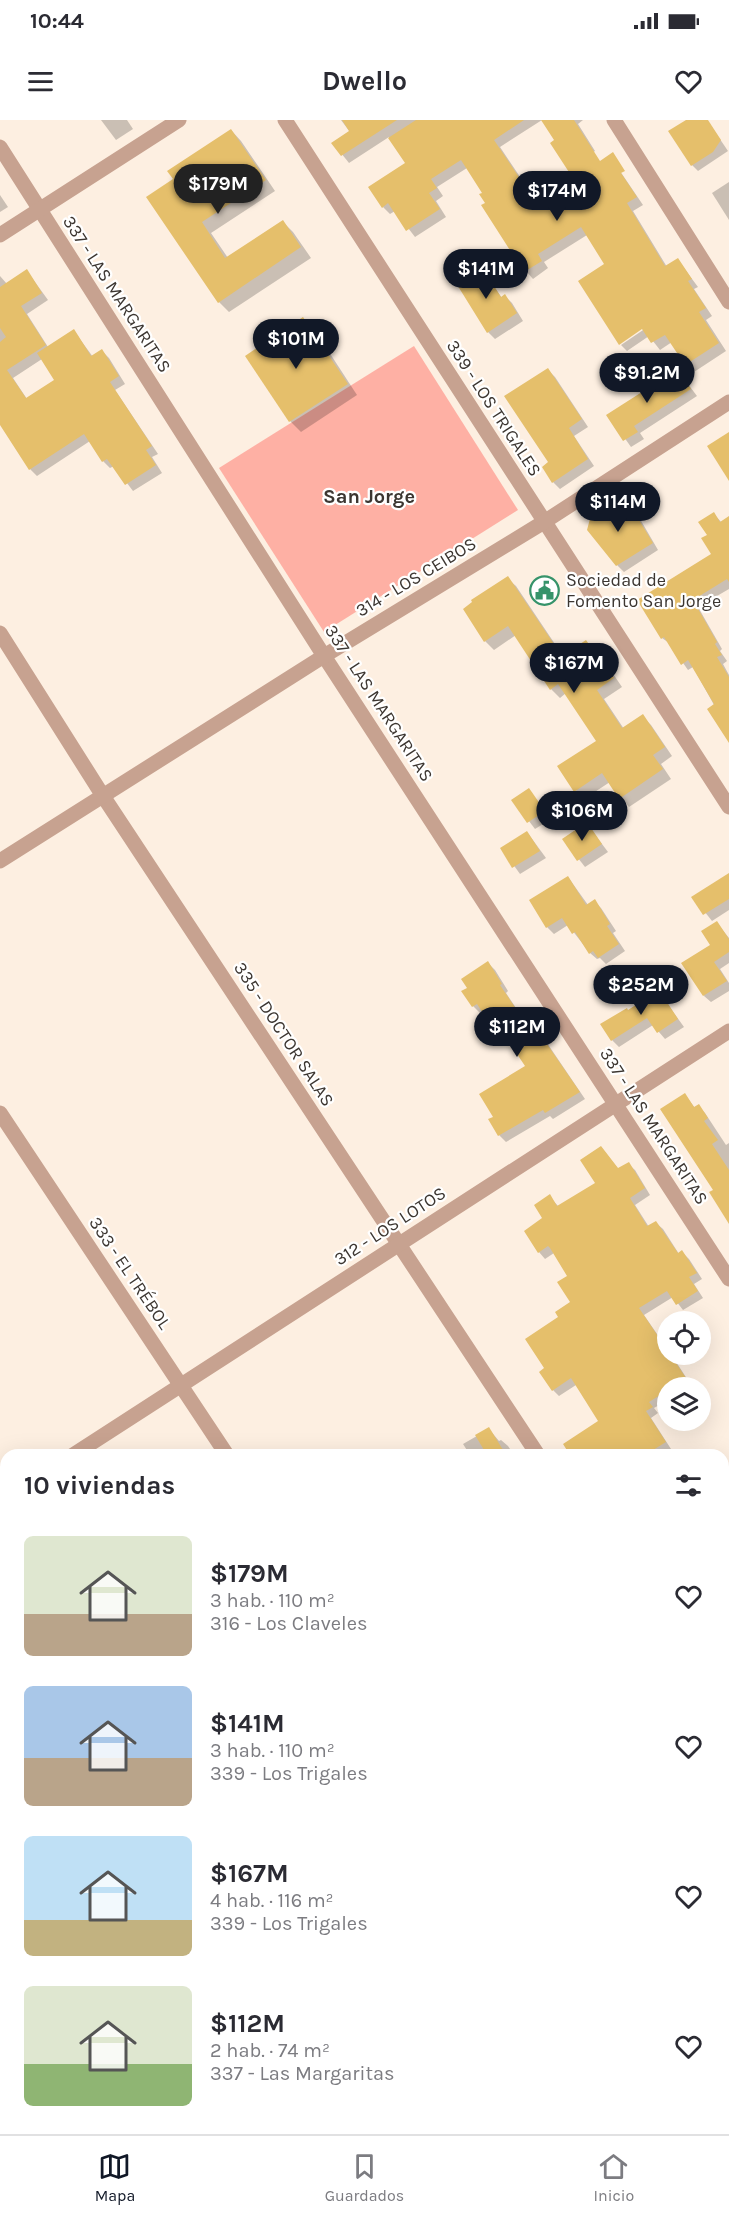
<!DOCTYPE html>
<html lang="es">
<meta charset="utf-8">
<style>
:root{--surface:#fff;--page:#f7f7f7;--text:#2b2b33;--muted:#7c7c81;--line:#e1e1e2;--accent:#111827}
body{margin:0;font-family:Karla,sans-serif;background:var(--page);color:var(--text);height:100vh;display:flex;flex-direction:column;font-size:22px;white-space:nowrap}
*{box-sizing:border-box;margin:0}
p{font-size:20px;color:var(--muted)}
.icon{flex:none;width:33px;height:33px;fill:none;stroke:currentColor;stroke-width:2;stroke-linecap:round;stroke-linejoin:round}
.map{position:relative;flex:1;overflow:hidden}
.details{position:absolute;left:0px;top:1329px;width:729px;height:686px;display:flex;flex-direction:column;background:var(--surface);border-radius:18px 18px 0 0;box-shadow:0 6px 24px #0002}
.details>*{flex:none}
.fabs{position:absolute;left:657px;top:1191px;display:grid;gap:12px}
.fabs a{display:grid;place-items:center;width:54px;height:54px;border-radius:50%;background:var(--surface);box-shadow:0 6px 24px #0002;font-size:30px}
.price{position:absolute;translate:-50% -51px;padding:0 14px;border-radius:21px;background:var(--accent);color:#fff;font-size:20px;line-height:39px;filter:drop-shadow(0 2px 3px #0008)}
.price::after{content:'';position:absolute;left:50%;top:36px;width:18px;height:14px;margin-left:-9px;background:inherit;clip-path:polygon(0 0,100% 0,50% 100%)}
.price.current{background:#222;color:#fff}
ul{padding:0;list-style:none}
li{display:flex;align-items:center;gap:18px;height:150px;padding:0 24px}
li span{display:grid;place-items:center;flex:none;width:168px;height:120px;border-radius:9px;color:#555}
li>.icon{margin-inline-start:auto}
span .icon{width:72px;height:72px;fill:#fffc;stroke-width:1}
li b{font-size:26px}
h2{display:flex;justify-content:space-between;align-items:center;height:72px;padding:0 24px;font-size:26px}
.status{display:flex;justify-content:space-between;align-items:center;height:42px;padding:0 30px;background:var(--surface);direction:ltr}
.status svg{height:16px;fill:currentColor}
header{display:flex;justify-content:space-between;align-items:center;height:78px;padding:0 24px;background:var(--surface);font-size:27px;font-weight:700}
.dock{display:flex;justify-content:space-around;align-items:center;height:84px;border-top:2px solid var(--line);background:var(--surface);font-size:16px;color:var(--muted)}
.dock a{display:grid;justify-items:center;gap:3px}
.dock .current{color:var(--accent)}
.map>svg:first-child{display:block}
.green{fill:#feb0a4}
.shadow{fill:#0003;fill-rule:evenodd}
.building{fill:#e5bf6b}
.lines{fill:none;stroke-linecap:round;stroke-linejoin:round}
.minor{stroke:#c7a290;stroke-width:15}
.labels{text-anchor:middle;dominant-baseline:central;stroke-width:4.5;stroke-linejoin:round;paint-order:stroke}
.street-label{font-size:18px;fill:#3c3631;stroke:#fff}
.poi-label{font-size:18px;fill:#3c3631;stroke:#fff;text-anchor:start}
.neighbourhood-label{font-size:20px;font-weight:bold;fill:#3c3631;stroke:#fff}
</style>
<div class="status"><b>10:44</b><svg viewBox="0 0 49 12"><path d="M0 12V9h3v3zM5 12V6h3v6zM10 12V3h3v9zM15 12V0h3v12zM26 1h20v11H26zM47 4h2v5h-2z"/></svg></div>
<header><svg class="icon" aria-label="menu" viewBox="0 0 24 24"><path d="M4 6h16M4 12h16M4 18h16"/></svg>Dwello<svg class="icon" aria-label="heart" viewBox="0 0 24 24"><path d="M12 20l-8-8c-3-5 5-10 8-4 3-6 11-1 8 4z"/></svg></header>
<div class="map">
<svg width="729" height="2014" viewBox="0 0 729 2014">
<rect width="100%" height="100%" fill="#fdefe1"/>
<!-- green -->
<polygon class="green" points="414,226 518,390 324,512 219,348"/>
<!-- shadow -->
<g class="shadow">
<polygon points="101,0 127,0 133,9 116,20"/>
<polygon points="341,0 542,0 500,27 543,91 615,46 622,54 643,85 633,91 667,147 678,140 698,167 694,169 712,196 706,200 726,231 694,252 672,222 660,230 649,216 627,231 621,225 649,206 587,115 544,142 548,148 533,159 526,151 483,86 487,83 484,73 467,48 437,67 443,76 436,81 446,97 415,117 395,91 390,94 383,87 407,43 389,17 349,43 333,23 350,12"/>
<polygon points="543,0 583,0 578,4 595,31 570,47"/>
<polygon points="688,0 707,0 728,31 698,51 692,45"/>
<polygon points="231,10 241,21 275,71 211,113 228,138 283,102 293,112 311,138 229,192 219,182 175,60"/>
<polygon points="729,62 729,100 712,73"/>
<polygon points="0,75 8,87 0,92"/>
<polygon points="481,148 502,178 505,176 512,183 523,201 495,219 488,212"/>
<path d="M27,151L48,180L27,194L48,227L74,211L93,237L102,231L109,238L125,264L115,270L158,334L152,337L162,353L133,371L114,346L110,348L103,341L90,321L37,356L30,349L0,302V156L7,164ZM42,239L56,261L27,279L13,258Z"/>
<polygon points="303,199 314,209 357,275 301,312 290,301 247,236"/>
<polygon points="548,250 555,257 588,307 574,316 594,346 560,369 553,362 551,343"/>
<polygon points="678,251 697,276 640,313 644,319 631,327 609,296"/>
<polygon points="613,383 620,389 623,387 629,394 633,392 640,399 658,430 624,452 617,445"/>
<polygon points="714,394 722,403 729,398 729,469 698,487 722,529 720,531 727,541 723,544 729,555 729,612 693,547 688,550 669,523 662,518 713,434 709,415"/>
<polygon points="507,458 516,466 563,536 586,522 603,539 622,567 604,579 624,609 642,596 651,605 672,636 661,644 671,659 629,687 610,662 584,679 576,671 598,621 566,573 560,578 551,569 516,515 494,530 485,521"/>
<polygon points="529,670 551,699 535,709 513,680"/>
<polygon points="587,704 608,732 585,747 564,720"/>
<polygon points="527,712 546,738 520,754 502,729"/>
<polygon points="568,757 588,785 594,781 601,788 616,811 613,813 625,831 606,844 600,838 597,839 590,833 568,805 554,814 547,807"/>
<polygon points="729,757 729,790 712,801 693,777"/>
<polygon points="717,803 729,818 729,843 720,849 729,863 729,871 711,882 704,876"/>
<polygon points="488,843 495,850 508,871 506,873 534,915 538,913 545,920 585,979 553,999 550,996 506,1022 499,1015 490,1000 495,998 527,947 507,917 504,919 498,912 484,890 480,893 473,886 469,868"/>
<polygon points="659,872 684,907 665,919 653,905 619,927 612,920 629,892"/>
<polygon points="685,975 695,988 698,986 705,993 726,1025 729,1023 729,1097 715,1070"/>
<polygon points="601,1027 619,1050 628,1044 635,1050 650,1075 635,1085 649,1107 656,1103 663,1109 679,1134 682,1132 689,1139 702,1159 694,1164 703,1178 683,1190 673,1177 644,1195 668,1230 668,1234 671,1234 691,1265 687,1268 668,1268 668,1280 654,1288 658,1293 651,1298 671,1329 661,1335 572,1335 600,1302 576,1265 559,1276 553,1270 546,1249 560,1198 572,1183 569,1157 554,1133 545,1139 539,1132 549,1076 559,1087 597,1063"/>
<polygon points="489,1309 499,1321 501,1320 508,1326 514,1335 470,1335 463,1324"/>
<polygon points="723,1348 729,1357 729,1365 723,1369"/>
<polygon points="723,1480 729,1488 729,1528 723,1532"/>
<polygon points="723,1712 729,1720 729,1735 723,1739"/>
<polygon points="304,2008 331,2008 335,2014 301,2014 299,2012"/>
<polygon points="413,2008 427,2008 417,2013"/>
<polygon points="603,2008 652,2008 655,2013 603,2014 601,2010"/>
</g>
<!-- building -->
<g class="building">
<polygon points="342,0 397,0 341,36 331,23 349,11"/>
<polygon points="416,0 524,0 494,20 541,90 578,66 550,23 554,20 541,0 574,0 600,41 613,32 625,51 621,53 637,77 627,83 665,146 678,138 692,159 688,161 706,188 699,192 719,223 685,245 665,215 651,223 642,209 619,225 578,161 604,144 581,107 538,134 542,141 524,152 481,85 485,83 479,74 482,73 461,40 431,59 437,68 429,73 440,89 406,111 388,83 382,88 368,67 405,43 388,18"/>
<polygon points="686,0 708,0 721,20 713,32 691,46 668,11"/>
<polygon points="231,9 266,60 202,102 225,138 283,100 301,127 218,183 146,77 173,59 167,51"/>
<polygon points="481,146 501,177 505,174 517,193 487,213 456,163"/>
<polygon points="27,149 42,173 21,186 46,225 7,250 26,278 54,260 37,233 74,209 91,236 102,229 119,256 110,262 152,326 146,330 156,345 125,365 107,339 102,342 84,314 29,350 0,305 0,222 6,217 0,208 0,167"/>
<polygon points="303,197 348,264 289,302 245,236"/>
<polygon points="548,248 582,299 569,308 588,339 552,363 542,347 548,342 504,276"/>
<polygon points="678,249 691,269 634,306 638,312 623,321 606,295"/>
<polygon points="729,312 729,361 707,326"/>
<polygon points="614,381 618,388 623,385 628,393 633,390 653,423 616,446 587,410 591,395"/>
<polygon points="714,392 720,402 729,396 729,462 727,459 693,480 717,522 715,524 722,535 717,537 729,557 729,623 707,589 714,584 688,540 681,545 664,517 661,519 637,480 711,434 701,418 707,415 698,402"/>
<polygon points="508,456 562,536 586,520 593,530 595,528 614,558 597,570 622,608 643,594 665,627 653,635 663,649 619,679 602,653 574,672 557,646 596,621 558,564 550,570 508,506 484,522 463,489 472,482 471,480"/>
<polygon points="529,668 545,691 527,703 511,680"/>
<polygon points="587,702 602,724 577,741 562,719"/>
<polygon points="527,711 540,731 512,748 500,728"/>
<polygon points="729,753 729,779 703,795 691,777"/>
<polygon points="568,756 586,785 595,779 610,804 607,806 619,824 598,838 593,831 589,834 575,812 572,814 562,798 546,808 529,780"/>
<polygon points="717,801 729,819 729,832 714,842 727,861 703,876 681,843 710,825 701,811"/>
<polygon points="488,841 502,864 500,865 533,914 538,911 580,972 545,993 543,990 498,1016 488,999 493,997 479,974 525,946 501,910 496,913 477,884 472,887 461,871 467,868 461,859"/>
<polygon points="659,870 678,899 657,913 647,898 611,921 600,904 627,888 628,890"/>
<polygon points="685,973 694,987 699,984 708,998 704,1001 718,1020 712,1024 729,1050 729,1104 709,1072 713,1070 660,989"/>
<polygon points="601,1026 618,1048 629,1042 645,1068 630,1078 647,1106 656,1101 678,1133 682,1130 697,1153 689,1157 698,1171 676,1185 667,1171 639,1188 668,1231 668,1234 670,1234 686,1258 671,1268 668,1268 668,1270 649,1282 653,1287 646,1291 666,1322 645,1335 570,1335 563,1324 598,1301 571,1258 552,1271 539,1252 544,1248 525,1219 558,1197 555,1192 570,1182 557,1162 567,1156 550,1128 548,1126 538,1133 524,1111 542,1098 534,1085 550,1074 557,1086 595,1063 580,1040"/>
<polygon points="489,1307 506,1335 487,1335 475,1315"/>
</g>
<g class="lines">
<!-- minor -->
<g class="minor">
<polyline points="285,0 729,687"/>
<polyline points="614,0 729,182"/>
<polyline points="0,27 324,536 729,1159"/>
<polyline points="0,115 179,0"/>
<polyline points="0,513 103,676 538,1335"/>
<polyline points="0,741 324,536 544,402 729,282"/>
<polyline points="0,993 227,1335"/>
<polyline points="73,1335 729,911"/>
<polyline points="0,1381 6,1378"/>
<polyline points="0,1459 6,1468"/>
<polyline points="723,1541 729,1537"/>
<polyline points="723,1615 729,1624"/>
<polyline points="0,1929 6,1938"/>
<polyline points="723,1993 729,1988"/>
<polyline points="111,2008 124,2014"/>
<polyline points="354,2008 357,2014"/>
<polyline points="671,2008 675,2014"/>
<polyline points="695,2014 703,2008"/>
</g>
</g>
<!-- icons -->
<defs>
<symbol id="civic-ring" viewBox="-11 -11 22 22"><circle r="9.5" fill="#fff" stroke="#36936a" stroke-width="1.5"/><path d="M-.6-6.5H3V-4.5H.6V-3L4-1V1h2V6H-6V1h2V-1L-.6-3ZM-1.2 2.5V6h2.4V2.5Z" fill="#36936a"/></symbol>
</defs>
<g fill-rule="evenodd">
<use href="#civic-ring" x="528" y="454" width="33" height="33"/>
</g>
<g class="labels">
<!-- street labels -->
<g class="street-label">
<text transform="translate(117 174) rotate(57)">337 - LAS MARGARITAS</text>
<text transform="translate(494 288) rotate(57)">339 - LOS TRIGALES</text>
<text transform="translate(416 457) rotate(-31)">314 - LOS CEIBOS</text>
<text transform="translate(379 583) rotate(57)">337 - LAS MARGARITAS</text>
<text transform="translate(284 914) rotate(57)">335 - DOCTOR SALAS</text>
<text transform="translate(654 1006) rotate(57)">337 - LAS MARGARITAS</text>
<text transform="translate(390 1106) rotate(-33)">312 - LOS LOTOS</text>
<text transform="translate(130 1153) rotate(56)">333 - EL TRÉBOL</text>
</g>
<!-- poi labels -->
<g class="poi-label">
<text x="566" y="460">Sociedad de<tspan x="566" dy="21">Fomento San Jorge</tspan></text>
</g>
<!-- neighbourhood labels -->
<g class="neighbourhood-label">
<text x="369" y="376">San Jorge</text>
</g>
</g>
</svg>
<div class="fabs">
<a><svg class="icon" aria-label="locate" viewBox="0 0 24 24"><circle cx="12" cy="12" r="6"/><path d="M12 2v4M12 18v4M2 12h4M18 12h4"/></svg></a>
<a><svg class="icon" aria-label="layers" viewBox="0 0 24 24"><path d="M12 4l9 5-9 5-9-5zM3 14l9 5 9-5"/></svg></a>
</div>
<b class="price current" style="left:218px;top:95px">$179M</b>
<b class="price" style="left:557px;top:102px">$174M</b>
<b class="price" style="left:486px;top:180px">$141M</b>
<b class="price" style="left:296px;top:250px">$101M</b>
<b class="price" style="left:647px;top:284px">$91.2M</b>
<b class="price" style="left:618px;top:413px">$114M</b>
<b class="price" style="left:574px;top:574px">$167M</b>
<b class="price" style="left:582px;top:722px">$106M</b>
<b class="price" style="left:641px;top:896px">$252M</b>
<b class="price" style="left:517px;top:938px">$112M</b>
<section class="details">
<h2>10 viviendas<svg class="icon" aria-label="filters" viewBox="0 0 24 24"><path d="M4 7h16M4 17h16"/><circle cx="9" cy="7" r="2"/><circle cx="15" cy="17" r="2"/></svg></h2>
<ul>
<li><span style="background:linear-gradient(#dfe7d0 65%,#b9a48a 0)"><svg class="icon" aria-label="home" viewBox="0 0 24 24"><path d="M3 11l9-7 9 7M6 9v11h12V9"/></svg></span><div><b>$179M</b><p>3 hab. · 110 m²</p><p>316 - Los Claveles</p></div><svg class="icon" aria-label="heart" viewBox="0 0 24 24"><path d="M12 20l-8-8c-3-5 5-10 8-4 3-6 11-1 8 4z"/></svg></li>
<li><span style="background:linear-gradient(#a9c7e8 60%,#b9a48a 0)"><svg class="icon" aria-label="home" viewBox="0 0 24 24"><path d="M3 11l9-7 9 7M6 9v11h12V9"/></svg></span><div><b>$141M</b><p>3 hab. · 110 m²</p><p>339 - Los Trigales</p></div><svg class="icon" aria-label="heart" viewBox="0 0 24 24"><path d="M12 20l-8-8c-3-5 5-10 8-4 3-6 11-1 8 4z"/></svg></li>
<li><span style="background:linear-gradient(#bfe0f5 70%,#c2b280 0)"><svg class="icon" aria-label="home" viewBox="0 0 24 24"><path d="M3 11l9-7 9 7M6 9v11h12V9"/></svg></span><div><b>$167M</b><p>4 hab. · 116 m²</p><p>339 - Los Trigales</p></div><svg class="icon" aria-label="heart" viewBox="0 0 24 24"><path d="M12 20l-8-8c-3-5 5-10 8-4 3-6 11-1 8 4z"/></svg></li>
<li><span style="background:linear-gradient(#dfe7d0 65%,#8fb573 0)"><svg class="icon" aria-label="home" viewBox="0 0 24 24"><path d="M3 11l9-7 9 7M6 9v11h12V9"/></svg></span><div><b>$112M</b><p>2 hab. · 74 m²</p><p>337 - Las Margaritas</p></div><svg class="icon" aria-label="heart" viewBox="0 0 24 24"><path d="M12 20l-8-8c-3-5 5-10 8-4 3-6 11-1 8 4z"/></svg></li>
</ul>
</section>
</div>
<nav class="dock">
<a class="current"><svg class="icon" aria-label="map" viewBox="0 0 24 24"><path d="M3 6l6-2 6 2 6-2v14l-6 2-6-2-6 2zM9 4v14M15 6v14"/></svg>Mapa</a>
<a><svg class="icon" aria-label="saved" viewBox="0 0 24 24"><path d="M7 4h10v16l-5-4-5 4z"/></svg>Guardados</a>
<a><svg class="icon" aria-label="home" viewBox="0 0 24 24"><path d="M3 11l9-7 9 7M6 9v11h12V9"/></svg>Inicio</a>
</nav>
